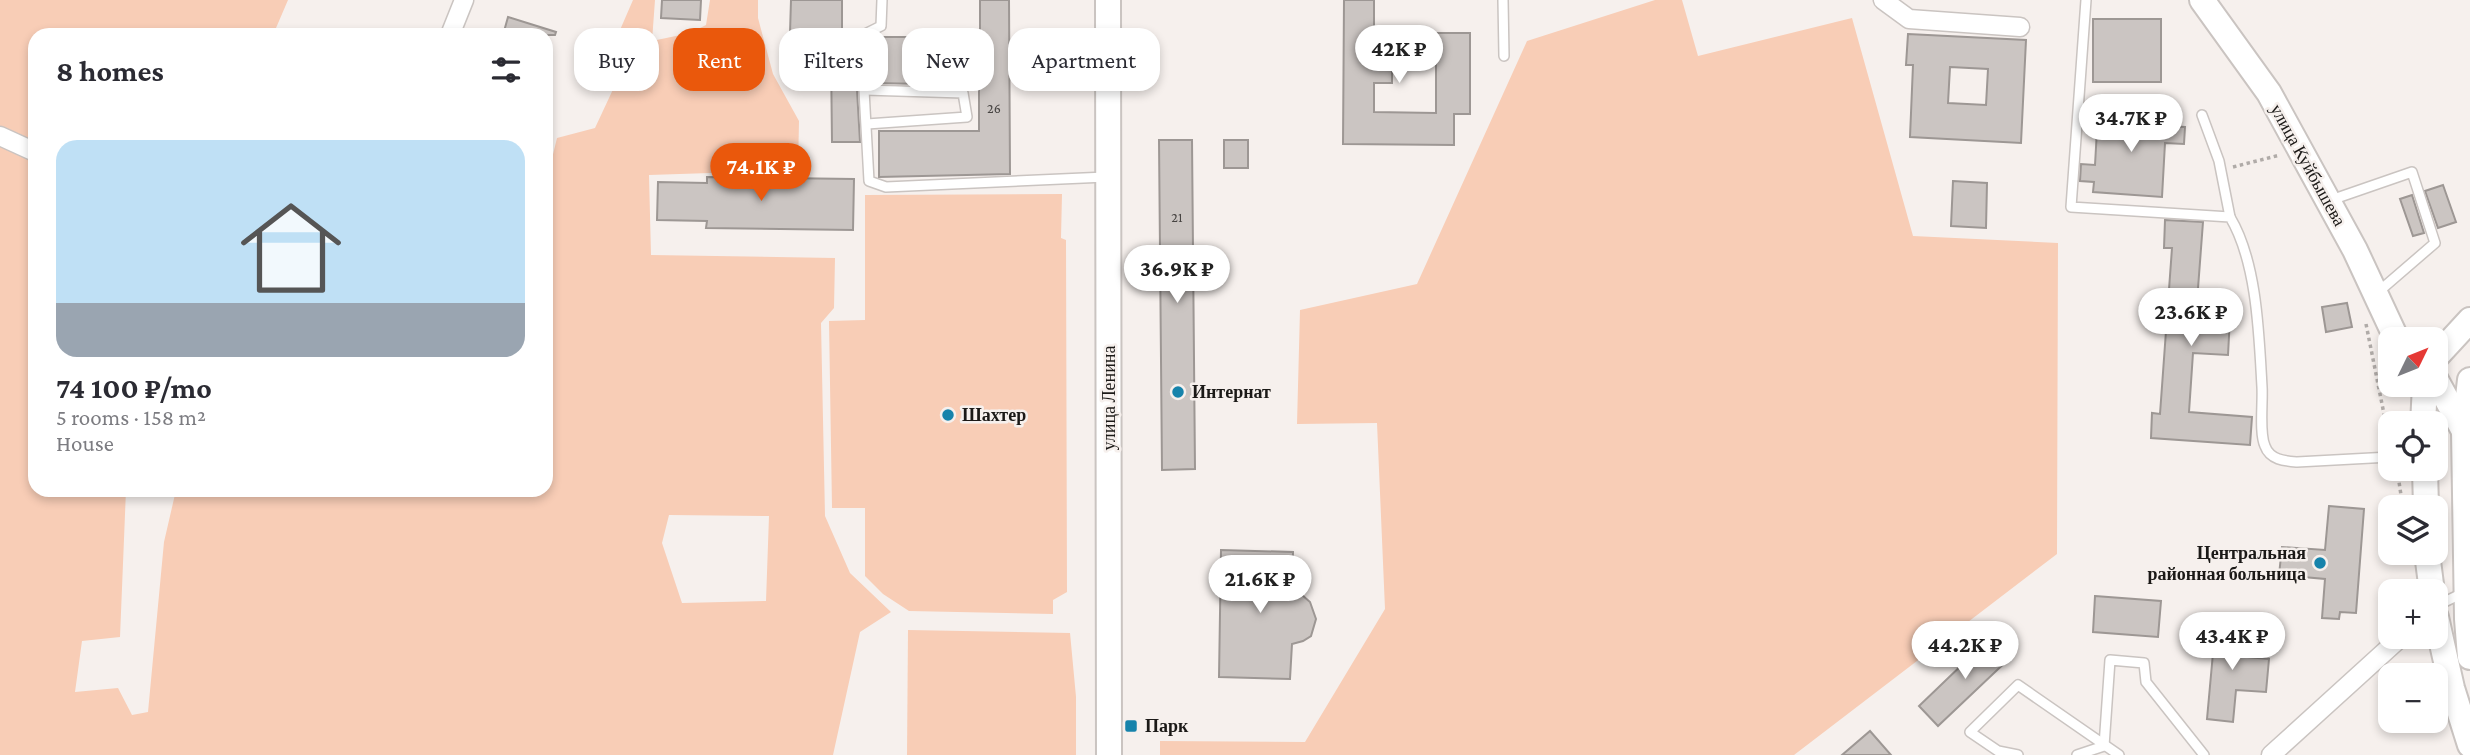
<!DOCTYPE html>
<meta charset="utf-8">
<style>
:root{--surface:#fff;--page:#f7f7f7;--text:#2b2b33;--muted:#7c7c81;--line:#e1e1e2;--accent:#ea580c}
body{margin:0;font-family:"Crimson Pro",serif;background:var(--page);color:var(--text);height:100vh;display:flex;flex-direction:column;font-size:26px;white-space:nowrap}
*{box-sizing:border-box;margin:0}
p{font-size:23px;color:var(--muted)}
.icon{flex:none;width:38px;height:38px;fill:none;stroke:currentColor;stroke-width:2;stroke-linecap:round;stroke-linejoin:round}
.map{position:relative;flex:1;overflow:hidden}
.panel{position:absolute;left:28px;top:28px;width:525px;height:469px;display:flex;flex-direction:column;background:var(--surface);border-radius:21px;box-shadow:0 4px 10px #0003}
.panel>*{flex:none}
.top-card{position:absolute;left:574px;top:28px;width:665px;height:63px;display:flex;gap:14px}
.needle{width:46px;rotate:47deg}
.tools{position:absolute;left:2378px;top:327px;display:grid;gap:14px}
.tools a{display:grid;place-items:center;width:70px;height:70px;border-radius:14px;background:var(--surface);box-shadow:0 4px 10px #0003;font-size:35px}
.price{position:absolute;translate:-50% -60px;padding:0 16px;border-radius:24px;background:#fff;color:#222;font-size:23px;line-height:46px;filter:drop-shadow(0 2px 4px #0008)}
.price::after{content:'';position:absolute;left:50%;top:42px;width:21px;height:16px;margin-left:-10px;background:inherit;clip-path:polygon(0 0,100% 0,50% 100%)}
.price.active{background:var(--accent);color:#fff}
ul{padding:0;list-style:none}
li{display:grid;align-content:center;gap:14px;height:371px;padding:0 28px}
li+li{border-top:2px solid var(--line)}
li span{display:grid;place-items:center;height:217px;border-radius:21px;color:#555}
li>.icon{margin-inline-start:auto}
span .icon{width:126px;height:126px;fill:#fffc;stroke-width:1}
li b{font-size:30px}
h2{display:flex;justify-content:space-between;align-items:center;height:84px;padding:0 28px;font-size:30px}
.chip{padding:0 24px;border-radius:21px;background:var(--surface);box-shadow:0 4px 10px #0003;font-size:24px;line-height:63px}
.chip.active{background:var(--accent);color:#fff}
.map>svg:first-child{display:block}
.green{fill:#f8cdb6;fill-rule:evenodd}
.building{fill:#cbc5c2;stroke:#9d9794;stroke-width:2;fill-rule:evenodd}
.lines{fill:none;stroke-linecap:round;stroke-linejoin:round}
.lane-casing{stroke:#cac4c1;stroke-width:12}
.street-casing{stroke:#cac4c1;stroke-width:21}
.secondary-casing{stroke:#cac4c1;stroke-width:28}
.path{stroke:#b0aba8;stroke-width:3.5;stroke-dasharray:3.5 3.5;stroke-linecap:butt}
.lane{stroke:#fff;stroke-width:9}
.street{stroke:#fff;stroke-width:18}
.secondary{stroke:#fff;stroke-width:24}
.poi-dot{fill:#1683ab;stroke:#f6f0ed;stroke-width:2.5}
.labels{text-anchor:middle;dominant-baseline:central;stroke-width:5;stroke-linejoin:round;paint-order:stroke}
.number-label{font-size:14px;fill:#474442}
.street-label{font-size:18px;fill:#1b1917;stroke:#f6f0ed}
.poi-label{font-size:18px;font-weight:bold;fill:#1b1917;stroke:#f6f0ed;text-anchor:start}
</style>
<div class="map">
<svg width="2470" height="755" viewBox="0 0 2470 755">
<rect width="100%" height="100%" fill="#f6f0ed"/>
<!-- green -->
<g class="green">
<path d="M0,0H288L273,35H35V490H126L120,637L82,641L75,692L118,688L132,715L148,712L164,542L176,490H546V183L557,138L595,128L616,83L610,53L633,0H655L652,41L690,33L706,25L710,0H758V18L773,74L799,121L798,170L649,175L651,255L835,258L834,308L821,323L825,516L850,573L891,612L860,632L833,755H0ZM669,515L769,516L766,601L682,603L662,543Z"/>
<polygon points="1655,0 1682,0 1698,56 1852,18 1913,236 2058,243 2057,554 1794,755 1160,755 1160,741 1305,742 1385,609 1377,423 1297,424 1300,310 1417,284 1527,41"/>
<polygon points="1062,194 1061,238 1066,240 1067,592 1053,600 1053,614 909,611 883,594 865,576 865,508 832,508 829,321 865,320 865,195"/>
<polygon points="908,630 1070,633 1076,697 1076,755 907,755"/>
</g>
<!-- building -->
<g class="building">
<polygon points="662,0 701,0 700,20 661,18"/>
<polygon points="791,0 842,0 842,33 790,33"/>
<polygon points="980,0 1009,0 1010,174 879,177 879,131 979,131 979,85 871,83 869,56 881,55 881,37 980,37"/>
<polygon points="1344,0 1374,0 1374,36 1392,37 1392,83 1374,83 1374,112 1436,113 1436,33 1470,33 1470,114 1454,114 1454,145 1343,144"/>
<polygon points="508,17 556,32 555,35 503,35"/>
<rect x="2093" y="19" width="68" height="63"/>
<path d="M1908,34L2026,40L2021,143L1910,137L1913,65H1906ZM1950,67L1988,69L1986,105L1948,103Z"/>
<polygon points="831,56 855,56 860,142 832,142"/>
<polygon points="2098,112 2166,117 2166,126 2185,127 2184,144 2165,143 2162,197 2093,192 2094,182 2080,181 2081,164 2095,165"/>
<polygon points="1159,140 1192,140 1195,469 1162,470"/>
<rect x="1224" y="140" width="24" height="28"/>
<polygon points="707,177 854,179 853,230 706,228 707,221 657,220 658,182 707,183"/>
<polygon points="1953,181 1987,183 1986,228 1951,226"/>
<polygon points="2443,185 2456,222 2438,228 2425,191"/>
<polygon points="2412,195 2424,233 2413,236 2400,199"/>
<polygon points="2165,220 2203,222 2196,315 2230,317 2228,355 2193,353 2189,412 2252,417 2250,445 2151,438 2152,413 2160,414 2172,248 2164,248"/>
<polygon points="2347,303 2352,327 2326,332 2322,307"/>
<polygon points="2329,506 2364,509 2356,613 2340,612 2339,619 2322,618 2325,579 2279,575 2282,547 2325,550"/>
<polygon points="1221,550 1293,552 1292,593 1302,595 1310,602 1316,619 1311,636 1303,641 1292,644 1290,679 1219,677"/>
<polygon points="2095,596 2161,601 2158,637 2093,632"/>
<polygon points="2216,620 2240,622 2237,656 2269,659 2266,692 2236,690 2233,722 2207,719"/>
<polygon points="1992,636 2012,656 1938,726 1919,706"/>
<polygon points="1870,731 1891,755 1842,755"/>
</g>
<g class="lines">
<defs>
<g id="lane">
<polyline points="882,0 881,26 861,36 869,181 886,187 1106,177"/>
<polyline points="1503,0 1504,56"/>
<path d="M2086,0L2071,207L2230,217C2257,262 2259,334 2262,387C2263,403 2259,433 2265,446C2270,460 2285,461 2297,462L2390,457"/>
<polyline points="865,90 963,93 967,117 867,124"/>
<polyline points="2202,115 2219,161 2230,217"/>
<polyline points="2331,200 2412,172 2435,243 2377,293"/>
<polyline points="2436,606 2463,593"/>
<polyline points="2018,755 1998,751 1970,732 2018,685 2119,755"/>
<polyline points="2077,755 2104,746 2110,660 2144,663 2146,682 2204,755"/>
</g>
<g id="street">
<polyline points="1883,0 1909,19 2020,27"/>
<polyline points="450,35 464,0"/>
<polyline points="0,136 35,152"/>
<polyline points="2271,755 2401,637"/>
</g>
<g id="secondary">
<polyline points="1108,0 1109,755"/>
<polyline points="2202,0 2269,93 2355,250 2397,340"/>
<polyline points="2436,357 2470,320"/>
<polyline points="2436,380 2464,431"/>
<polyline points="2470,380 2464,431 2467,619 2470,657"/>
<polyline points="2423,424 2425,385"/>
<polyline points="2425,469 2426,508"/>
<polyline points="2427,553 2432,592"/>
<polyline points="2436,617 2452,688 2470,745"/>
</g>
</defs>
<!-- lane casing -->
<use href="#lane" class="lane-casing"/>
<!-- street casing -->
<use href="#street" class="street-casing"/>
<!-- secondary casing -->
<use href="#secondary" class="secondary-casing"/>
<!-- path -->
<g class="path">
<polyline points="2233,167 2280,155"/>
<polyline points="2366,324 2390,444"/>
<polyline points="2397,469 2403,508"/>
</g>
<!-- lane -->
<use href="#lane" class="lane"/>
<!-- street -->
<use href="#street" class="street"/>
<!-- secondary -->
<use href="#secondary" class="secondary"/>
</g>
<!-- markers -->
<g class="poi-dot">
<circle cx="1178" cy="392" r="7"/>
<circle cx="948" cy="415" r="7"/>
<circle cx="2320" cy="563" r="7"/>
<rect x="1124" y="719" width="14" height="14" rx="3.5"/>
</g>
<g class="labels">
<!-- number labels -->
<g class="number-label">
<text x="994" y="108">26</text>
<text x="1177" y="217">21</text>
</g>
<!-- street labels -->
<g class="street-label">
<text transform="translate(2308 165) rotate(61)">улица Куйбышева</text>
<text transform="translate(1109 398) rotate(-90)">улица Ленина</text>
</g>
<!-- poi labels -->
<g class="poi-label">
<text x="1192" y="392">Интернат</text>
<text x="962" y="415">Шахтер</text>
<text x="2306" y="553" text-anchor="end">Центральная<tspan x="2306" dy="21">районная больница</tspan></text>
<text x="1145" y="726">Парк</text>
</g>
</g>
</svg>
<div class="tools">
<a><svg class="needle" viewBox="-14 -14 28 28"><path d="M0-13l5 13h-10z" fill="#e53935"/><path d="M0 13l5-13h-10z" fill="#7c7c81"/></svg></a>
<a><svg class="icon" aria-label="locate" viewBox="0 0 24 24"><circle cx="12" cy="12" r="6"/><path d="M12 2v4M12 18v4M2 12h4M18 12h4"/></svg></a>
<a><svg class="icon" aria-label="layers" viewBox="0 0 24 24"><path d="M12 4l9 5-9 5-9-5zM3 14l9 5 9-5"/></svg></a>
<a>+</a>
<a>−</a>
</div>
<b class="price" style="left:1399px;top:85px">42K ₽</b>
<b class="price" style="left:2131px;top:154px">34.7K ₽</b>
<b class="price active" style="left:761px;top:203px">74.1K ₽</b>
<b class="price" style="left:1177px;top:305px">36.9K ₽</b>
<b class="price" style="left:2191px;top:348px">23.6K ₽</b>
<b class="price" style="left:1260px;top:615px">21.6K ₽</b>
<b class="price" style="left:2232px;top:672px">43.4K ₽</b>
<b class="price" style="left:1965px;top:681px">44.2K ₽</b>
<div class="top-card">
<a class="chip">Buy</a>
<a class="chip active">Rent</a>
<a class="chip">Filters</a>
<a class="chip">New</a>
<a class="chip">Apartment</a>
</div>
<section class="panel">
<h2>8 homes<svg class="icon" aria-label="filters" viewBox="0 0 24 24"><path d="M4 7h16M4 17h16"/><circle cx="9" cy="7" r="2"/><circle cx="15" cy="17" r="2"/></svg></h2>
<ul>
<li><span style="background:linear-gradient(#bfe0f5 75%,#9aa5b1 0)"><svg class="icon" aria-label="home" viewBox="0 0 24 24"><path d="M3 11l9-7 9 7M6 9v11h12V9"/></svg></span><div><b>74 100 ₽/mo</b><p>5 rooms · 158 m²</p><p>House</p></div></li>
</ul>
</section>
</div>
